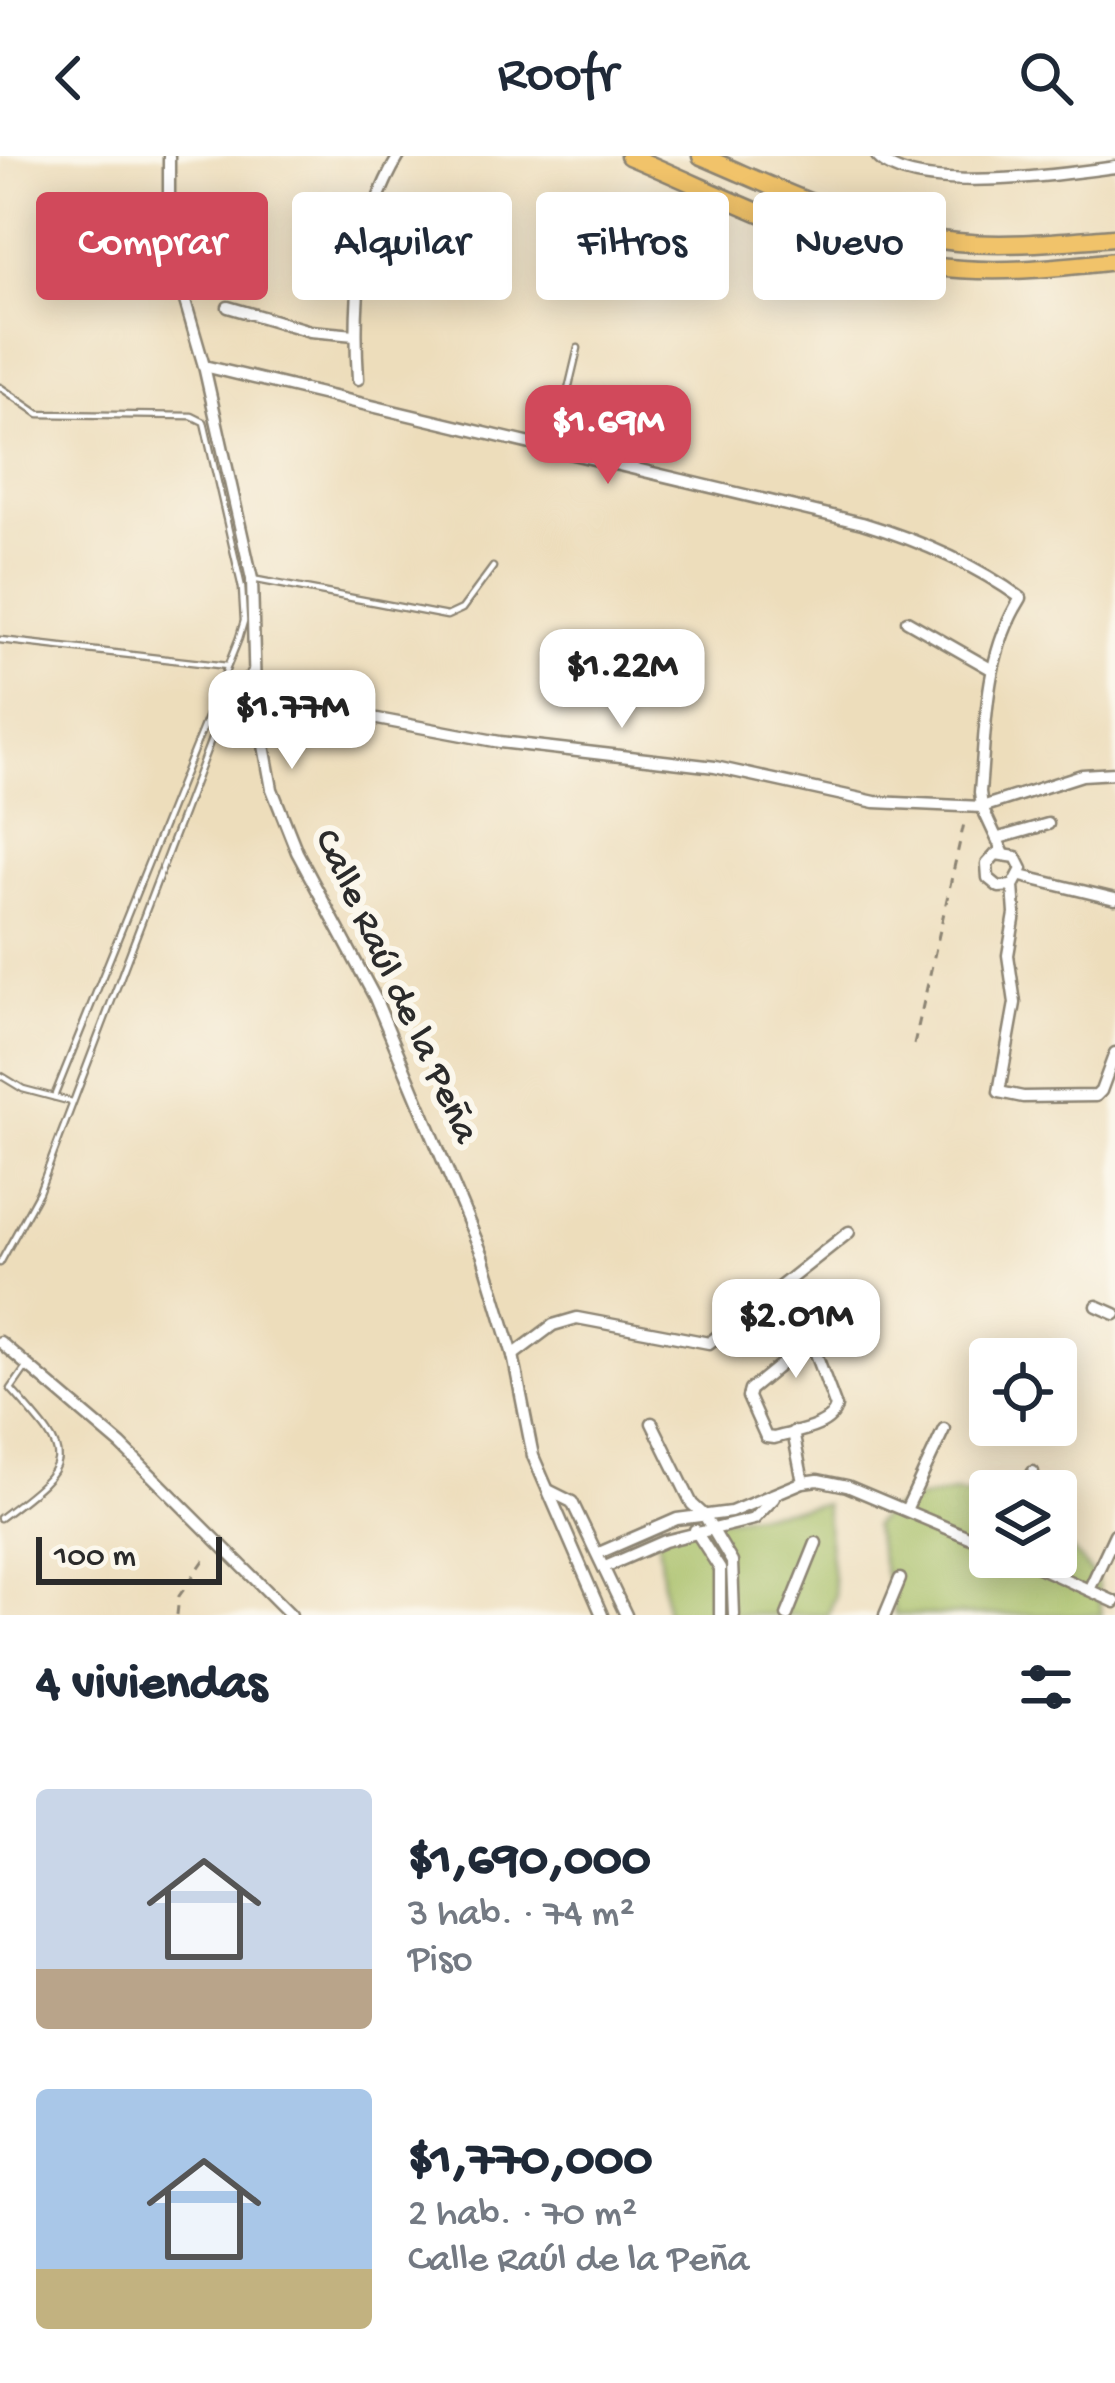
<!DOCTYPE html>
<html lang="es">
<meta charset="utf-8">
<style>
:root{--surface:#fff;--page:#f2f2f3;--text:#1f2937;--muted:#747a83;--accent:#d1495b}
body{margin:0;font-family:"Gochi Hand",sans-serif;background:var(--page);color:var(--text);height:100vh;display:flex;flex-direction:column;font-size:45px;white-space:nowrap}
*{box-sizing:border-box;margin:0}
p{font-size:39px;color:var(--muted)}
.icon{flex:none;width:66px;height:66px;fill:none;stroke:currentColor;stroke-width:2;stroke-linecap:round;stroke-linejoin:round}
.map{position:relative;height:1459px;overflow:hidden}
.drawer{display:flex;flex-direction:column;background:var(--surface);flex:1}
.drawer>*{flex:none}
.guide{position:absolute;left:36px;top:36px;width:1044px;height:108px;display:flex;gap:24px}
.fabs{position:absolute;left:969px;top:1182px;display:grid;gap:24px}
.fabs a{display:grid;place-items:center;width:108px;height:108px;border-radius:12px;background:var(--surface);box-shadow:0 6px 30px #0003;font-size:60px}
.scale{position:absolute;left:36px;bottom:30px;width:186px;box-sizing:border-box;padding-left:12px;border:6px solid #2b2b2b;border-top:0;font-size:33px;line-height:42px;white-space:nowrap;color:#2b2b2b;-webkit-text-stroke:9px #fbf7ec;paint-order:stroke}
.price{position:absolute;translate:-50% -102px;padding:0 27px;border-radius:24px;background:#fff;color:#222;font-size:39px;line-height:78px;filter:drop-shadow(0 3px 6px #0008)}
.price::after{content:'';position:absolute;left:50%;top:72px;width:36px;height:27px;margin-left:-18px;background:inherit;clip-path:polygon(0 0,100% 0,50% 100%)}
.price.selected{background:var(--accent);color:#fff}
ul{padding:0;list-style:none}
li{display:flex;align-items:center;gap:36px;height:300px;padding:0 36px}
li span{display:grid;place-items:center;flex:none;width:336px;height:240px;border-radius:12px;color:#555}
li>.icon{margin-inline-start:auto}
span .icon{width:144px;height:144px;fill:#fffc;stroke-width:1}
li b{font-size:51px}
h2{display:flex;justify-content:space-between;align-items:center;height:144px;padding:0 36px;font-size:51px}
.tag{padding:0 42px;border-radius:12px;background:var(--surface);box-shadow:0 6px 30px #0003;font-size:42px;line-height:108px}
.tag.selected{background:var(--accent);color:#fff}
header{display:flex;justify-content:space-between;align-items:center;height:156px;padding:0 36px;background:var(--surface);font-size:54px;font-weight:600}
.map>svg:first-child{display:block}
.grass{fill:#a5bd63;stroke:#687447;stroke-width:3}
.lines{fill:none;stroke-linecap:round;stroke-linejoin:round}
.lane-casing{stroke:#8c8473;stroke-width:9}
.street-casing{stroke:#8c8473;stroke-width:15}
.primary-casing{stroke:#8c8473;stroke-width:21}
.path{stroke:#8c8473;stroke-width:3;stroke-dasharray:9 9;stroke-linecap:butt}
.lane{stroke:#fff;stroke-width:4.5}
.street{stroke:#fff;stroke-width:10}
.primary{stroke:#f1c36a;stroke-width:16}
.labels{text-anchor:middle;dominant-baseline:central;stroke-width:12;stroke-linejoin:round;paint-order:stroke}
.street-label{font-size:39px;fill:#2b2b2b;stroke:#fbf7ec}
</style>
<header><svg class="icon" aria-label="back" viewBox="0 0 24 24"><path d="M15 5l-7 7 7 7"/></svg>Roofr<svg class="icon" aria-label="search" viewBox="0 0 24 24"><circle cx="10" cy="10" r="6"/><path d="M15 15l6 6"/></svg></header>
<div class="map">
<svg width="1115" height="1459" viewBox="0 0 1115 1459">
<rect width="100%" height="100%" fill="#fbf7ec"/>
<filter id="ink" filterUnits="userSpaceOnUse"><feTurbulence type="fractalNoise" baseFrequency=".00833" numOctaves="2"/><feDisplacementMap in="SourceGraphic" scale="24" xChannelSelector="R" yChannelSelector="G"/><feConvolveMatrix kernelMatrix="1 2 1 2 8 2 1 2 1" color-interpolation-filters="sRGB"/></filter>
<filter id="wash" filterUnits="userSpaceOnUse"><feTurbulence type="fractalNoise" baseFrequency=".004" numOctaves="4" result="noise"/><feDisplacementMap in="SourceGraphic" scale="48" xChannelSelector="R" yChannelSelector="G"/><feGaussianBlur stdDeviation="2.7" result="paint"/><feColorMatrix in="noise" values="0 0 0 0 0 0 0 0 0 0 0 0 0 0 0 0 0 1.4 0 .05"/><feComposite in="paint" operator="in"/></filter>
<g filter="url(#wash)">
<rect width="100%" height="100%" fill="#edddbb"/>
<!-- grass -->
<g class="grass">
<path d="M956,1337L990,1343V1401H1056V1377L1097,1423L1102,1459H895L873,1370C893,1343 924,1342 956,1337Z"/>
<polygon points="825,1348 835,1440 828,1459 666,1459 657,1372"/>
</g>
</g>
<g filter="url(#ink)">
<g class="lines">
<defs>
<g id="lane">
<polyline points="0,231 39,258 192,260 204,266 242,432 244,465 239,482 54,941"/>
<polyline points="555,289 578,192"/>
<polyline points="252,423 447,460 462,453 493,411"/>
<polyline points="0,484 227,510"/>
<polyline points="0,919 23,933 72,946"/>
<polyline points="0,1107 39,1036 226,544 253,513"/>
<path d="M0,1362C78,1304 72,1302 11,1233L25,1213"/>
</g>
<g id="street">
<polyline points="169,0 169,90 204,210 252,423 255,540 272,633 297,696 375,842 483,1100 513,1199 533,1300 602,1459"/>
<path d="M877,0C911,41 1065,18 1115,11"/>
<polyline points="228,151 310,175 355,179"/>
<path d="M204,210L862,367C918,384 973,407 1021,442C984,500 986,570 980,636L982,651L1003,696"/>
<path d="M358,223C353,146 358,67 399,0"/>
<polyline points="907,465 991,513"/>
<polyline points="255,540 500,586 715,611 875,646 982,651 1082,619 1115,617"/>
<polyline points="999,682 1048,668"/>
<polyline points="1021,720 1115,743"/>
<polyline points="1013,730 999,731 988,722 987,708 996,698 1016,701 1022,713 1013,730 1015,758 1008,799 1015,847 999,936 1023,941 1096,940 1101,935 1115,897"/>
<path d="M797,1147L836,1251C831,1272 794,1276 774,1282L766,1281L748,1241L750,1234L811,1184"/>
<polyline points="1097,1150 1115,1158"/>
<polyline points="0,1186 121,1289 291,1459"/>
<polyline points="513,1199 553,1169 577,1162 709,1187 849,1076"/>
<polyline points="652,1267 692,1348 704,1359 732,1406 734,1459"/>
<polyline points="793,1276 803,1326"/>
<polyline points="548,1334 572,1346 626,1459"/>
<polyline points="1024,1335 1033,1316"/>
<polyline points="906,1354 944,1273"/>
<polyline points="695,1374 720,1413 720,1459"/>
<polyline points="599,1397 677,1363 731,1356 803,1326 818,1324 847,1330 990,1390"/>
<polyline points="1016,1401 1115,1446"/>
<polyline points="605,1411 665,1385 754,1363 774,1342"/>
<polyline points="1089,1434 1115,1378"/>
<polyline points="787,1459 816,1387"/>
<polyline points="885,1459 900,1423"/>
</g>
<g id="primary">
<path d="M629,0C726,40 827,95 931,110C993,119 1054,112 1115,105"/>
<path d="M701,0C784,35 866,77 957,86C1009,91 1062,85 1115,81"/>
</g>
</defs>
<!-- lane casing -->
<use href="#lane" class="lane-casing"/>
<!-- street casing -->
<use href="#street" class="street-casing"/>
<!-- primary casing -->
<use href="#primary" class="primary-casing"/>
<!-- path -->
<g class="path">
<polyline points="914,889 965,663"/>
<polyline points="177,1459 179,1440 209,1397"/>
</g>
<!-- lane -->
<use href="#lane" class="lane"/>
<!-- street -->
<use href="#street" class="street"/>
<!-- primary -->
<use href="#primary" class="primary"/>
</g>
</g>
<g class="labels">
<!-- street labels -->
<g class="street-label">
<text transform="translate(394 831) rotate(65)">Calle Raúl de la Peña</text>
</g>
</g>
</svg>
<div class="fabs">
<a><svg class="icon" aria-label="locate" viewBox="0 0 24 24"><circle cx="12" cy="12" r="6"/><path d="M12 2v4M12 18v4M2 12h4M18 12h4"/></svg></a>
<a><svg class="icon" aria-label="layers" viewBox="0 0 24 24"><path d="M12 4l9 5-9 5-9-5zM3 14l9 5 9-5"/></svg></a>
</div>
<div class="scale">100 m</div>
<b class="price selected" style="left:608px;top:331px">$1.69M</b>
<b class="price" style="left:622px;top:575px">$1.22M</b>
<b class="price" style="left:292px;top:616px">$1.77M</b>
<b class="price" style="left:796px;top:1225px">$2.01M</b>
<div class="guide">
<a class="tag selected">Comprar</a>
<a class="tag">Alquilar</a>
<a class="tag">Filtros</a>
<a class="tag">Nuevo</a>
</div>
</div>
<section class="drawer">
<h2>4 viviendas<svg class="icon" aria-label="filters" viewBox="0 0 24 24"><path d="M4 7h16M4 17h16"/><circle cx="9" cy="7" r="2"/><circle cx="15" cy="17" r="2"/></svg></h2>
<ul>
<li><span style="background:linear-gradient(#c9d6e8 75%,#b9a48a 0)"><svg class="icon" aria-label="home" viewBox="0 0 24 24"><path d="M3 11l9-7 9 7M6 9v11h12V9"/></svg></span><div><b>$1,690,000</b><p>3 hab. · 74 m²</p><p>Piso</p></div></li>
<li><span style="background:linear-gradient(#a9c7e8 75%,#c2b280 0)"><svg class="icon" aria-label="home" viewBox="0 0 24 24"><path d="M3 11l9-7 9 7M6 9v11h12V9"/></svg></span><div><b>$1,770,000</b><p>2 hab. · 70 m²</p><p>Calle Raúl de la Peña</p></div></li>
</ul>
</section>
